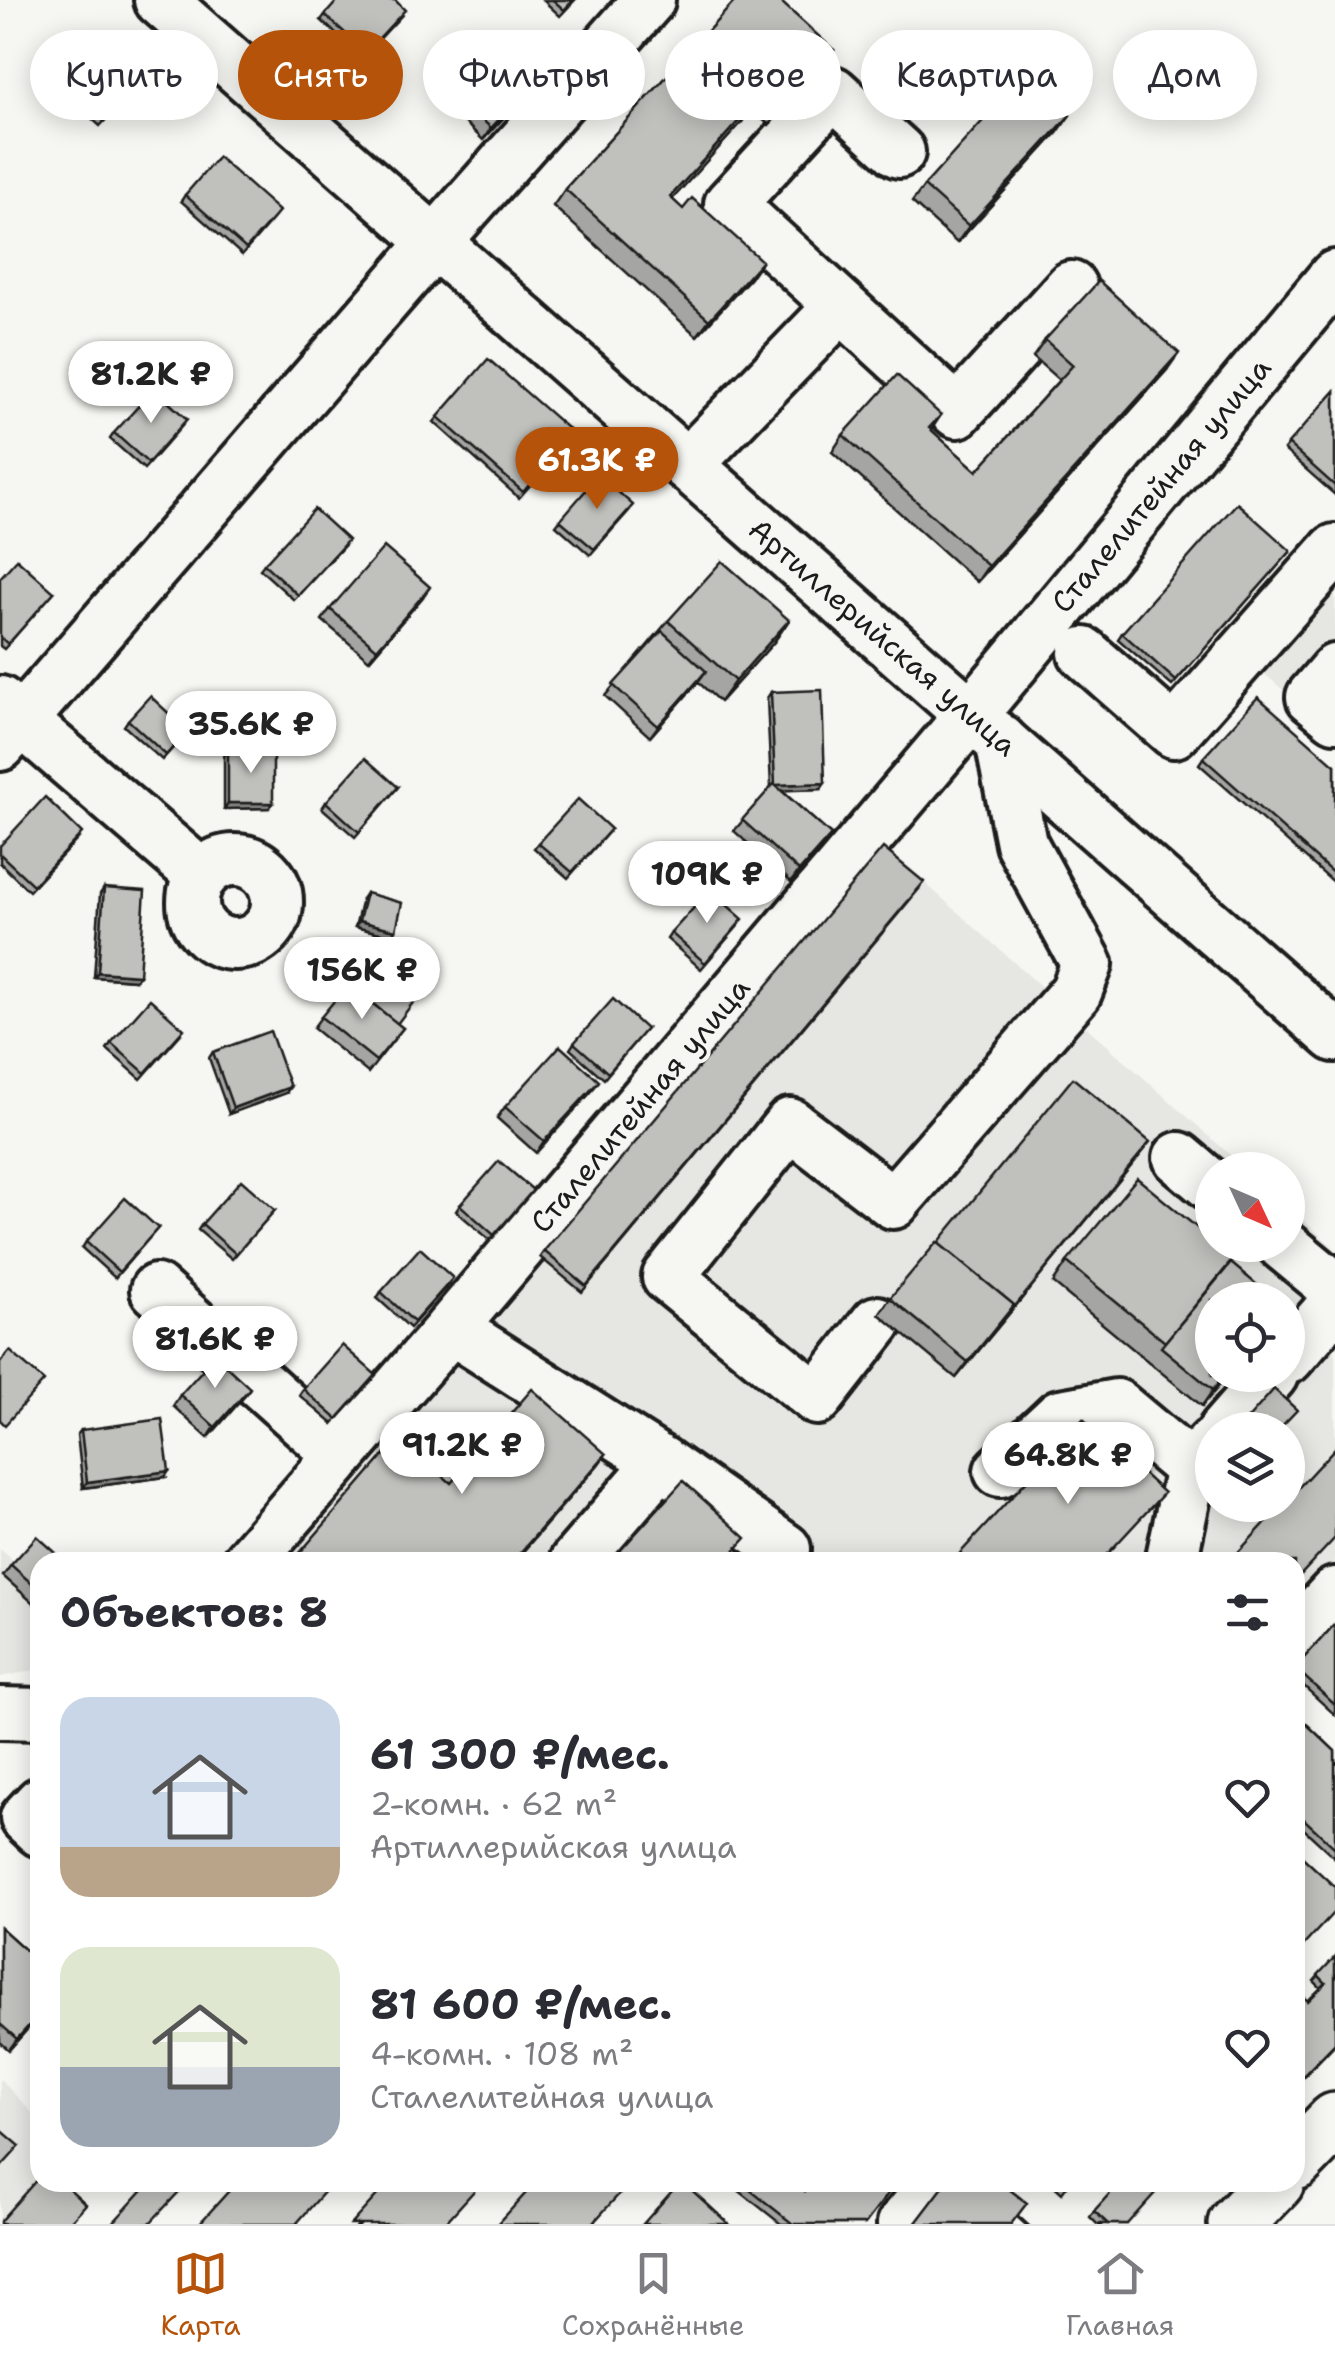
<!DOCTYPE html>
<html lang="ru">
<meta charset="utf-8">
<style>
:root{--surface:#fff;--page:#f2f2f3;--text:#2b2b33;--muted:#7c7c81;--line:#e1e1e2;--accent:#b45309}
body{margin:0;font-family:"Shantell Sans",sans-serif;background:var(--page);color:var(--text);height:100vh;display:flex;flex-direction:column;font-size:38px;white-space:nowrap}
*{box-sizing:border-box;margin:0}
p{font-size:32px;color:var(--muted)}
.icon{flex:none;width:55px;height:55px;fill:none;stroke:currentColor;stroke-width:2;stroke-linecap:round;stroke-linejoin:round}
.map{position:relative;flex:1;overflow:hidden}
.side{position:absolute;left:30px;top:1552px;width:1275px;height:640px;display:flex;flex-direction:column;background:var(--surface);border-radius:30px;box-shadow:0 5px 25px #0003}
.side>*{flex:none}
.banner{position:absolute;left:30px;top:30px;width:1275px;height:90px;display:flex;gap:20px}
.needle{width:65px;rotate:134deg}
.controls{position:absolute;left:1195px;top:1152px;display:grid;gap:20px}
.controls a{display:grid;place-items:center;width:110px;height:110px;border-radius:50%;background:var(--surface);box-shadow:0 5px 25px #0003;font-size:50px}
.price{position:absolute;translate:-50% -85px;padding:0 22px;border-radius:35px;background:#fff;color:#222;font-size:32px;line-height:65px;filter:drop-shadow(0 2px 5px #0008)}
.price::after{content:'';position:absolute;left:50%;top:60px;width:30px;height:22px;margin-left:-15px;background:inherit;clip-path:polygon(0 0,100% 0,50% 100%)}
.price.current{background:var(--accent);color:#fff}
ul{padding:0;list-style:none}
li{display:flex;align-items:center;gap:30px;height:250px;padding:0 30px}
li span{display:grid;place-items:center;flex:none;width:280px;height:200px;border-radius:30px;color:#555}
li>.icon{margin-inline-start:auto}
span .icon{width:120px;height:120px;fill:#fffc;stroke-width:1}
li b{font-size:42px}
h2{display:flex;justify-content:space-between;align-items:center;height:120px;padding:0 30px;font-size:42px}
.chip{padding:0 35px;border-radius:45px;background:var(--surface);box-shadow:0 5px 25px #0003;font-size:35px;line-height:90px}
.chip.current{background:var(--accent);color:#fff}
.dock{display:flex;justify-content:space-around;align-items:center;height:140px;border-top:2px solid var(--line);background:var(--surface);font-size:28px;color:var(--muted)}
.dock a{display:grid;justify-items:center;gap:5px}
.dock .current{color:var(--accent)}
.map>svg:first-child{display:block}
.built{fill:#e6e6e2;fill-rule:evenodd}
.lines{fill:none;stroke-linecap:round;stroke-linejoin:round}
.minor-casing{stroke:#1c1c1c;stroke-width:58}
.major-casing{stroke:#1c1c1c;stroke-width:62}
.minor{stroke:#f6f6f2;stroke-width:50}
.major{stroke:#f6f6f2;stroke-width:55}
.wall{fill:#a5a5a3;stroke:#1c1c1c;stroke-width:2.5}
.shaded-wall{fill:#868684;stroke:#1c1c1c;stroke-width:2.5}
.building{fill:#c0c0bd;stroke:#1c1c1c;stroke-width:2.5}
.labels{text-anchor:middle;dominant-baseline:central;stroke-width:8;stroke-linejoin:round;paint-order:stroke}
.street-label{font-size:30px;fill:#1c1c1c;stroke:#f6f6f2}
</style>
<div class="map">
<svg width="1335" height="2224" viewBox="0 0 1335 2224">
<rect width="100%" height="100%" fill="#f6f6f2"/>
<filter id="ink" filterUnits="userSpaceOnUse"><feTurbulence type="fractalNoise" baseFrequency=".01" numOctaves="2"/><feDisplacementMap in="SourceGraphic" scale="20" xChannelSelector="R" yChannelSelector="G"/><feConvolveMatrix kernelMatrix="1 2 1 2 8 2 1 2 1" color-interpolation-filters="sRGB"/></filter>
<g filter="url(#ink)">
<!-- built -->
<g class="built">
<polygon points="1335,595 1335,734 1262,672"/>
<path d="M880,843L1247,1170H1212V1245H1288V1206L1335,1249V2032L1295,2071V1562H277ZM1212,1300H1288V1375H1212ZM1212,1430H1288V1505H1212Z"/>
<polygon points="0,1549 40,1584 40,1669 0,1677"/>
<polygon points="0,2079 40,2121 40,2178 0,2222"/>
</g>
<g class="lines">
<defs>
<g id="minor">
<polyline points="160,0 1335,1036"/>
<polyline points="899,152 833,92 730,204 957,412 1071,287"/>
<polyline points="687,465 841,306"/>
<polyline points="1084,653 1174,732 1335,550"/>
<polyline points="1335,670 1312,697 1335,716"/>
<polyline points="0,702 202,876"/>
<polyline points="0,745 434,243 649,0"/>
<circle cx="235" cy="902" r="42"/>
<polyline points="1179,1158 1212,1186"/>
<polyline points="1283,1245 1335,1288"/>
<polyline points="156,1290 340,1455"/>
<polyline points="877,1322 817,1399 668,1277 790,1124 893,1203 1076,992 1087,964 1021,843 1001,741"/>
<polyline points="451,1328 661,1462 785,1549 773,1562"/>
<polyline points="1288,1358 1335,1304"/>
<polyline points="1224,1430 1272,1375"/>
<polyline points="1000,1471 1060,1415 1116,1405 1191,1468 1212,1444"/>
<polyline points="248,1562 451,1328 971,715 1335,276"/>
<polyline points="575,1562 661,1462"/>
<polyline points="1171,1562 1191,1468"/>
<polyline points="1295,1636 1335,1593"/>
<polyline points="1295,1701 1335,1736"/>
<polyline points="0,1713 40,1714"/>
<polyline points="40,1803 26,1818 40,1831"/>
<polyline points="1295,1838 1335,1875"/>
<polyline points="1295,1981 1335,1938"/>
<polyline points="702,2182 755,2224"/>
<polyline points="1020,2182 1066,2224"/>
<polyline points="176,2224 214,2182"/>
<polyline points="324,2224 361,2182"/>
<polyline points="474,2224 511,2182"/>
<polyline points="616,2224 653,2182"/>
<polyline points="903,2224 937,2182"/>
<polyline points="1064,2224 1106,2182"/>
</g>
<g id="major">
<polyline points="1295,2162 1335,2121"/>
<polyline points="1236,2224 1276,2182"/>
</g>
</defs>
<!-- minor casing -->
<use href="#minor" class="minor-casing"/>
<!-- major casing -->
<use href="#major" class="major-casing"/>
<!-- minor -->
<use href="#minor" class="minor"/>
<!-- major -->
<use href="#major" class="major"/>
</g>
<!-- wall -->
<g class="wall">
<polygon points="543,0 575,0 560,16"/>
<polygon points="736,0 834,50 823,66 769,125 751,109 742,122 672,199 750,278 697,336 553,206 565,189"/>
<polygon points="325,15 401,16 362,58 321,20"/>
<polygon points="45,67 133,90 100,126 41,72"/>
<polygon points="442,82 515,102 507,114 483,140 434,93"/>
<polygon points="1058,132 957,243 912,202 924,186"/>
<polygon points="185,195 275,217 242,255 181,201"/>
<polygon points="1045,340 1167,370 977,582 832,452 843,435 941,415 931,430 977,471 1059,380 1033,357"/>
<polygon points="1335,391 1335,495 1284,450"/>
<polygon points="438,417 570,440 519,498 434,422"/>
<polygon points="183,425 144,469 110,439 114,433"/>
<polygon points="629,511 590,555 556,525 560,520"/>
<polygon points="344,546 294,600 260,569 264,564"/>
<polygon points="1291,551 1172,686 1118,639 1122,633"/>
<polygon points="0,578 54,592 4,649 0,646"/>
<polygon points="422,598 369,660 322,620 330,609"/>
<polygon points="789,620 774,642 720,702 698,682 650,737 605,696 668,621"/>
<polygon points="771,692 821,789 781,790 831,835 823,847 791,882 734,831 771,788 767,698"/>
<polygon points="128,720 184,736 162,760 124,726"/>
<polygon points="228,750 273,803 269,808 224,809 224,756"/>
<polygon points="1203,758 1335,765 1335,884 1199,764"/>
<polygon points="398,787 355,837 322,808 326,802"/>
<polygon points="607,834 568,878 534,848 538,843"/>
<polygon points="78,839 29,891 0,863 0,846"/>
<polygon points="104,888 135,980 94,977 100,894"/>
<polygon points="920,888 582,1292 540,1257 544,1251"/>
<polygon points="366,893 392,936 355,927 362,899"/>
<polygon points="739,925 701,969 667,939 671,933"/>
<polygon points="321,1017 397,1024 403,1028 368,1073 313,1028"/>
<polygon points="646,1029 604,1079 570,1049 574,1043"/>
<polygon points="180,1035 141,1079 107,1049 111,1043"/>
<polygon points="213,1052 286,1093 229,1114 209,1058"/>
<polygon points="591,1092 536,1153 497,1118 505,1107"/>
<polygon points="1146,1148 956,1378 879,1314 890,1298"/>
<polygon points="528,1196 490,1240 456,1211 460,1205"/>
<polygon points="275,1210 232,1259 198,1230 202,1224"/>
<polygon points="158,1228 115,1278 82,1248 86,1242"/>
<polygon points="1067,1262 1231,1263 1228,1375 1202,1406 1053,1283"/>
<polygon points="449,1284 410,1328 377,1298 381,1292"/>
<polygon points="372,1381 333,1424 299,1395 303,1389"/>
<polygon points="180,1395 242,1399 208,1438 173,1406"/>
<polygon points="81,1430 165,1477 83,1488 77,1435"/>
<polygon points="40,1562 40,1609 3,1576 11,1565"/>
<polygon points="1335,1624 1335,1715 1295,1678 1295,1668"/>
<polygon points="1295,1713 1335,1751 1335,1858 1295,1821"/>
<polygon points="0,1927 40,1963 40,2015 9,2050 0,2042"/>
<polygon points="1335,1957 1335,2044 1295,2086 1295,1989 1308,2001 1321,1988 1314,1981"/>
<polygon points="728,2182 795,2182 805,2191 865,2224 781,2224"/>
<polygon points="1050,2182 1070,2182 1062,2193"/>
<polygon points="1094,2211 1128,2224 1097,2224 1090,2217"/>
</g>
<!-- shaded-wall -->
<g class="shaded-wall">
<polygon points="834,50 823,66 769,125 781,109"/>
<polygon points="515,102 507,114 483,140 491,128"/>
<polygon points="753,105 742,122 659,214 670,197"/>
<polygon points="1070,115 1058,132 957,243 969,226"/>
<polygon points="762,261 750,278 697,336 709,320"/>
<polygon points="1179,353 1167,370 977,582 988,566"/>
<polygon points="430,587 422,598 369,660 377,649"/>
<polygon points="789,620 774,642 720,702 735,681"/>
<polygon points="706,671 698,682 650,737 658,726"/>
<polygon points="825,783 821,789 771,791 775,785"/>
<polygon points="228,803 273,803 269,808 224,809"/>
<polygon points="831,835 823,847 791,882 799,871"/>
<polygon points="359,921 396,930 392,936 355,927"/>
<polygon points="98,972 139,975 135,980 94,977"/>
<polygon points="599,1081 591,1092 536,1153 544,1141"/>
<polygon points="290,1087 286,1093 229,1114 233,1108"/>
<polygon points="1146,1148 956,1378 968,1362"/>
<polygon points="1225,1375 1228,1375 1202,1406 1213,1390"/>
<polygon points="250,1388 242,1399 208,1438 215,1427"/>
<polygon points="606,1454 598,1465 514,1562 512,1562"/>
<polygon points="169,1471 165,1477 83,1488 87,1482"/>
<polygon points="40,2013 40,2015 9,2050 17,2039"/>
</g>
<!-- building -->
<g class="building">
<polygon points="338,0 395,0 405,10 366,52 325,15"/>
<polygon points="553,0 573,0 564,10"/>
<polygon points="736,0 779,0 834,50 781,109 754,85 743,96 753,105 670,197 683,209 692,198 762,261 709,320 565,189"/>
<polygon points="78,31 137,85 104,121 45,67"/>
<polygon points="467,56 515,102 491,128 442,82"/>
<polygon points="1025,74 1070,115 969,226 924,186"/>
<polygon points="218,157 279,211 246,249 185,195"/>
<polygon points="1099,281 1179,353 988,566 843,435 897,375 941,415 929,428 977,471 1073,365 1045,340"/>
<polygon points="488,359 574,434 523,492 438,417"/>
<polygon points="154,389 187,419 148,463 114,433"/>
<polygon points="1335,391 1335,486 1288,444"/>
<polygon points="599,475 633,505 594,549 560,520"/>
<polygon points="1237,503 1291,551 1176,681 1122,633"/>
<polygon points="314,509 348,540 298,595 264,564"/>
<polygon points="384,547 430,587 377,649 330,609"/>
<polygon points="17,559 54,592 8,644 0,637 0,578"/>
<polygon points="722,561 789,620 735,681 668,621"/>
<polygon points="662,631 706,671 658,726 613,685"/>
<polygon points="822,690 825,783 775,785 771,692"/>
<polygon points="150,696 188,731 166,755 128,720"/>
<polygon points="1258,697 1335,765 1335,875 1203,758"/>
<rect x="228" y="750" width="45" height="53"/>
<polygon points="365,758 398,787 359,832 326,802"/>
<polygon points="774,784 831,835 799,871 742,820"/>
<polygon points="45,797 82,833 33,885 0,854 0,846"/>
<polygon points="578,799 611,829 572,872 538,843"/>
<polygon points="883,848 924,882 586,1286 544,1251"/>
<polygon points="104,888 145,891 139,975 98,972"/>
<polygon points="710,890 743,919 705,963 671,933"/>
<polygon points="366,893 402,903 396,930 359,921"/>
<polygon points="387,959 424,988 397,1024 361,994"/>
<polygon points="348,984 403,1028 376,1061 321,1017"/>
<polygon points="150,999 184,1029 145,1073 111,1043"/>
<polygon points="613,999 646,1029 608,1073 574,1043"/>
<polygon points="270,1031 290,1087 233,1108 213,1052"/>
<polygon points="560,1046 599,1081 544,1141 505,1107"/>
<polygon points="1073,1078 1150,1142 1007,1316 1014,1305 938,1243"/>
<polygon points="499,1161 533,1190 494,1235 460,1205"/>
<polygon points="1137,1178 1212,1240 1212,1245 1218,1245 1234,1258 1165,1342 1067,1262"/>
<polygon points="241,1180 275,1210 236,1254 202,1224"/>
<polygon points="125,1198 158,1228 119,1272 86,1242"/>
<polygon points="937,1242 1014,1305 968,1362 890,1298"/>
<polygon points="420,1248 453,1278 414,1322 381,1292"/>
<polygon points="1231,1263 1275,1300 1212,1300 1212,1375 1225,1375 1213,1390 1161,1347"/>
<polygon points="342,1345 376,1375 337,1419 303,1389"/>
<polygon points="10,1351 44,1381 5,1425 0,1420 0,1363"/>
<polygon points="215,1356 250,1388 215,1427 180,1395"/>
<polygon points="532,1389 606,1454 512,1562 292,1562 399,1438 451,1483"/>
<polygon points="1274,1389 1297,1410 1278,1430 1238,1430"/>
<polygon points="162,1419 169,1471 87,1482 81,1430"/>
<polygon points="1083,1419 1164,1493 1100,1562 952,1562"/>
<polygon points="1335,1448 1335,1538 1295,1581 1295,1562 1229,1562 1282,1505 1288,1505 1288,1499"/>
<polygon points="683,1481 746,1538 724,1562 610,1562"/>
<polygon points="37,1536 66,1562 40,1562 40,1591 11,1565"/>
<polygon points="1335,1624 1335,1705 1295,1668"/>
<polygon points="1295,1713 1335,1751 1335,1848 1295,1811"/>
<polygon points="1295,1850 1335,1887 1335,1911 1301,1948 1295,1943"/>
<polygon points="0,1927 40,1963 40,2013 17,2039 0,2024"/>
<polygon points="1335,1957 1335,2043 1295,2084 1295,1989 1308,2001 1326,1983 1318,1975"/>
<polygon points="0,2129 20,2146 0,2168"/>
<polygon points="40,2176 40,2182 62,2182 86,2204 68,2224 0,2224 0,2221"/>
<polygon points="150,2182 188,2182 149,2224 112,2224"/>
<polygon points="237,2182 333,2182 296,2224 199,2224"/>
<polygon points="389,2182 482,2182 444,2224 351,2224"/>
<polygon points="536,2182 630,2182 592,2224 498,2224"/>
<polygon points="680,2182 683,2182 729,2224 643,2224"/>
<polygon points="740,2182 795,2182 805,2191 811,2182 897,2182 865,2224 793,2224"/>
<polygon points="947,2182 1000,2182 1027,2203 1011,2224 915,2224"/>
<polygon points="1120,2182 1165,2182 1127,2224 1108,2224 1094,2211"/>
</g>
</g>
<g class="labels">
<!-- street labels -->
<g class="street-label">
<text transform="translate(1161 485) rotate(-50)">Сталелитейная улица</text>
<text transform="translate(883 637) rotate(41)">Артиллерийская улица</text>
<text transform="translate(640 1105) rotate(-50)">Сталелитейная улица</text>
</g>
</g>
</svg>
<div class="controls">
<a><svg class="needle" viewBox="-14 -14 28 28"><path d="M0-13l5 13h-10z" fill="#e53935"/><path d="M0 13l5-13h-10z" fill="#7c7c81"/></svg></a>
<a><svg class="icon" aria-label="locate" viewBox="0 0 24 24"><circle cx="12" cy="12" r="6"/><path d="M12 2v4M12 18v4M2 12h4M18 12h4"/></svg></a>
<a><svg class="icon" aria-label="layers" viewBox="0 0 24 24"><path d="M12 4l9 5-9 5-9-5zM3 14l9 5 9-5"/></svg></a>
</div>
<b class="price" style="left:151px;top:426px">81.2K ₽</b>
<b class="price current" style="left:597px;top:512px">61.3K ₽</b>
<b class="price" style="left:251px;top:776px">35.6K ₽</b>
<b class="price" style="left:707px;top:926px">109K ₽</b>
<b class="price" style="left:362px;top:1022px">156K ₽</b>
<b class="price" style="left:215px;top:1391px">81.6K ₽</b>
<b class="price" style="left:462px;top:1497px">91.2K ₽</b>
<b class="price" style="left:1068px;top:1507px">64.8K ₽</b>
<div class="banner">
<a class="chip">Купить</a>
<a class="chip current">Снять</a>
<a class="chip">Фильтры</a>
<a class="chip">Новое</a>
<a class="chip">Квартира</a>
<a class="chip">Дом</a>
</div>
<section class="side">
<h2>Объектов: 8<svg class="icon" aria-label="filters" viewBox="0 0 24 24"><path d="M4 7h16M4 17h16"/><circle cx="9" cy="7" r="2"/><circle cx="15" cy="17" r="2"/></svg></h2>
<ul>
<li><span style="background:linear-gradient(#c9d6e8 75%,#b9a48a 0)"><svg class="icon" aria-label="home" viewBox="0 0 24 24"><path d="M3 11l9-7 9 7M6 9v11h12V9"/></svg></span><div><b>61 300 ₽/мес.</b><p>2-комн. · 62 m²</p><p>Артиллерийская улица</p></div><svg class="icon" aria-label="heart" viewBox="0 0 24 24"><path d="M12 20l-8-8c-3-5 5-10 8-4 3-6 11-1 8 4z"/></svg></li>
<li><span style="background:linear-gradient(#dfe7d0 60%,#9aa5b1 0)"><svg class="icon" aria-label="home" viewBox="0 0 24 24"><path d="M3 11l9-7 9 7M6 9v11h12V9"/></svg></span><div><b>81 600 ₽/мес.</b><p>4-комн. · 108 m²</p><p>Сталелитейная улица</p></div><svg class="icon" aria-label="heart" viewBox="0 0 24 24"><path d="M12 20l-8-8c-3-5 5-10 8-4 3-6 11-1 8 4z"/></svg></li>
</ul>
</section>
</div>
<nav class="dock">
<a class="current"><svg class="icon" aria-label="map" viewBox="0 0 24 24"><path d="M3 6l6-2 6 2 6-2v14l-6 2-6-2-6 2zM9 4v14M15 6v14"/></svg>Карта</a>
<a><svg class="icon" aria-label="saved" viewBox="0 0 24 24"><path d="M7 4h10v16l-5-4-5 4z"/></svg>Сохранённые</a>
<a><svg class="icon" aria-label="home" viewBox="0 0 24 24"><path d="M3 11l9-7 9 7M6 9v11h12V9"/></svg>Главная</a>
</nav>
